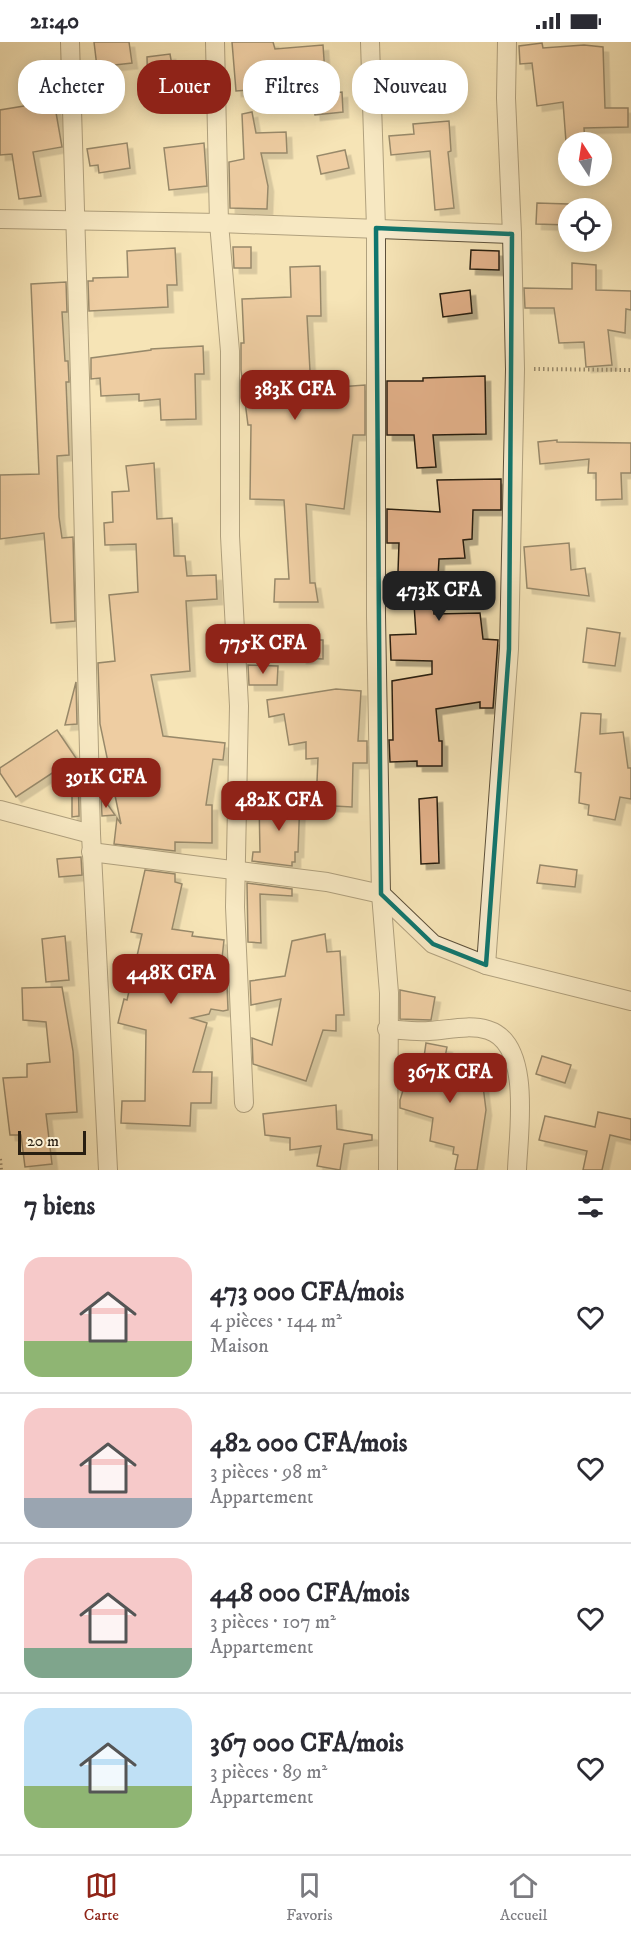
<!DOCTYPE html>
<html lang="fr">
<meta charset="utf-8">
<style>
:root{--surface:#fff;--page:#f2f2f3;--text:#2b2b33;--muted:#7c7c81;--line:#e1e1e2;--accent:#8f2418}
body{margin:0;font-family:"IM FELL DW Pica",serif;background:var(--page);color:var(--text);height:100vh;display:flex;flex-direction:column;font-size:22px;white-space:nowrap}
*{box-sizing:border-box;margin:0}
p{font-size:20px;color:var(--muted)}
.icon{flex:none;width:33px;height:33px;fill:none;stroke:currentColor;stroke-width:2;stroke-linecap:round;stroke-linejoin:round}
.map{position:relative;height:1128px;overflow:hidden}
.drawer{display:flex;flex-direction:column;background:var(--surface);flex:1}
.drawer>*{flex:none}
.banner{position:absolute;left:18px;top:18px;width:596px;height:54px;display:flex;gap:12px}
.needle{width:39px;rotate:348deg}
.buttons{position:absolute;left:558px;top:90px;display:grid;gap:12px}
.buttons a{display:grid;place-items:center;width:54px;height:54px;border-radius:50%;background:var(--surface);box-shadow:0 3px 15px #0003;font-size:30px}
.scale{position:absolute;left:18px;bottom:15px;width:68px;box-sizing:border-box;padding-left:6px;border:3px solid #281e11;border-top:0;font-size:16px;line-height:21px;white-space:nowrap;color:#281e11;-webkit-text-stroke:4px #f9edd0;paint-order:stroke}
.price{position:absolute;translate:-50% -51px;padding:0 14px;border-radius:12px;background:var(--accent);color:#fff;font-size:20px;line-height:39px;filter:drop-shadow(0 2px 3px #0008)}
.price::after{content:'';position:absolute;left:50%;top:36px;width:18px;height:14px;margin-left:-9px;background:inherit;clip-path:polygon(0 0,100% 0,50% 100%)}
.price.current{background:#222;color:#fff}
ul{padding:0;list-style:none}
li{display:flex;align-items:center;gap:18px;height:150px;padding:0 24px}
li+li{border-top:2px solid var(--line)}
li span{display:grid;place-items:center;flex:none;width:168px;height:120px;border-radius:18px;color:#555}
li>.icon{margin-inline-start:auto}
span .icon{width:72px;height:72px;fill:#fffc;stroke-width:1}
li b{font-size:26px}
h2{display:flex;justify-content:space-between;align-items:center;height:72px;padding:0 24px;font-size:26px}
.tag{padding:0 21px;border-radius:24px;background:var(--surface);box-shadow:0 3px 15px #0003;font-size:21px;line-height:54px}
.tag.current{background:var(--accent);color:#fff}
.status{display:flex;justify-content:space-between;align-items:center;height:42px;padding:0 30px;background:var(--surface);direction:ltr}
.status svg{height:16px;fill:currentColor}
.dock{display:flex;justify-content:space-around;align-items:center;height:84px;border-top:2px solid var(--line);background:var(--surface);font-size:16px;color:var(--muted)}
.dock a{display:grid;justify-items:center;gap:3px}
.dock .current{color:var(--accent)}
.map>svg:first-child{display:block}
.building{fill:#e4b28b;stroke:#281e11;stroke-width:1.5;filter:url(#shadow)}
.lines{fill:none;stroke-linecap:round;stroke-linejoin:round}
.street-casing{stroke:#5c503a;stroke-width:20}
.path{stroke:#281e11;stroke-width:4;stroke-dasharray:1.5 3;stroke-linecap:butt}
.street{stroke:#f9edd0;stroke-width:18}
.marked{fill:none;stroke:#0f766e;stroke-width:4.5;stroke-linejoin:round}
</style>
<div class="status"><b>21:40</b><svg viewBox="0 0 49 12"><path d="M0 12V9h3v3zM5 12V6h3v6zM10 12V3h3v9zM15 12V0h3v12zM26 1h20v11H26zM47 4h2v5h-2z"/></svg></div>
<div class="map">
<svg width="631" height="1128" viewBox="0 0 631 1128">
<defs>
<filter id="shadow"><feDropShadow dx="5.5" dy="5.5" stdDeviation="0" flood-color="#0004"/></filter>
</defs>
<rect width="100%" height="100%" fill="#f6e4b6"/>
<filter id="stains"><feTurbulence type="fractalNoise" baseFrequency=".00333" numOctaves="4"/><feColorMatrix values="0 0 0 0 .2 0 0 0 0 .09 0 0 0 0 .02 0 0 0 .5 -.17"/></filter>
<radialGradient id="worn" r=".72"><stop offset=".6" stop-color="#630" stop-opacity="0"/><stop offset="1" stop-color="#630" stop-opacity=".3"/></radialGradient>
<!-- building -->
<g class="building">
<polygon points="94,0 129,0 132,21 97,25"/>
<polygon points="232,0 273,0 275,7 323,3 326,46 292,49 292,45 236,49"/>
<polygon points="542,1 543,6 584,3 603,5 605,66 628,66 628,85 584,86 585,100 566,100 563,60 537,64 532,21 520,22 519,4"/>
<polygon points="170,12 177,52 148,56 147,15"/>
<polygon points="342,50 343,70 315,73 313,53"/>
<polygon points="54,59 62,105 33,110 41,154 19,157 12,112 0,113 0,68"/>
<polygon points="252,70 256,91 286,90 287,111 261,111 268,144 267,167 230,166 229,120 244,117 242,72"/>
<polygon points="449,79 451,109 448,110 454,166 435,168 430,109 391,113 389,94 414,92 413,82"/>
<polygon points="127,101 130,126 99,131 98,123 90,124 87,107"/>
<polygon points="204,101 207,144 169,148 164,106"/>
<polygon points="345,108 349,126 321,132 317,114"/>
<polygon points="537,161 568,162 568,183 536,182"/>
<polygon points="233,205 251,205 251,226 234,226"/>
<polygon points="175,206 177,243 167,243 168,265 89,269 88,239 93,239 93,236 128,235 127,209"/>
<polygon points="471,208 499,209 499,228 470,227"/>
<polygon points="572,221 596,223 596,248 631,249 631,268 626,267 625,291 608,288 612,323 586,325 584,300 559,301 554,266 525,266 524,246 572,247"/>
<polygon points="320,224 321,274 307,274 311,347 365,343 365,393 353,393 344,467 306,462 310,541 315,541 318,560 274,560 275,537 289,537 284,458 250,457 251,383 248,383 241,328 241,301 244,301 242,257 291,255 290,225"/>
<polygon points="66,240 67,270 62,270 65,319 68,319 69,340 66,340 69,413 57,414 59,475 62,496 73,495 75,579 51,581 44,491 0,497 0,433 39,432 31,242"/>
<polygon points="470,248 472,271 443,275 440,252"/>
<polygon points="203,304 204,332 195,332 196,377 161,378 160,357 139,359 139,352 101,354 100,336 91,337 91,316 151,308 151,307"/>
<polygon points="485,334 486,392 433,393 436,425 417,426 414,393 387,393 387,339 423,339 423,336"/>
<polygon points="557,398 557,400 631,401 631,431 621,431 622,457 596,458 596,431 588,431 589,417 540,422 538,400"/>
<polygon points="154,421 157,477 172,476 174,514 185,514 187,534 216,533 217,557 186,559 190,629 151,633 163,694 225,701 223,718 213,717 206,763 212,763 212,801 175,800 175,809 114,802 117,776 121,782 100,682 98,621 115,619 109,553 138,550 136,502 105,503 104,481 113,480 112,450 129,449 126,424"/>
<polygon points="501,437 501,468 473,468 472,497 463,498 465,516 439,517 438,535 430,534 434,572 480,571 483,597 498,598 493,666 480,666 480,660 436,667 439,699 442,699 442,724 417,724 417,719 390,720 389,698 393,698 392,639 432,632 432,619 391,618 390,593 416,592 412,532 398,530 399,501 387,501 387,467 440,470 437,438"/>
<polygon points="569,501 571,528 585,526 589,554 527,546 524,505"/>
<polygon points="587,586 620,591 615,624 583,620"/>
<polygon points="302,598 323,598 323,617 301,616"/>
<polygon points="248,623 278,624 277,643 249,643"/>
<polygon points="76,640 77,682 65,683"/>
<polygon points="336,647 361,649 358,699 367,699 367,721 353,721 352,765 316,763 318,716 306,717 306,700 289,703 284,672 269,675 267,658"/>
<polygon points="581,671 601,672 600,692 623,690 628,726 631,726 631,757 620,755 615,778 588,773 589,763 579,761 581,731 575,730"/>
<polygon points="57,688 78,719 79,774 72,775 72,718 16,755 0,731 0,726"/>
<polygon points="101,753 115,773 102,774"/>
<polygon points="437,755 439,821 421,822 419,757"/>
<polygon points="300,756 298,810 295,810 295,820 292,820 292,824 252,819 253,810 260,810 259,759"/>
<polygon points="81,815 82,833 59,835 57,817"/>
<polygon points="540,823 577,828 575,845 537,841"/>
<polygon points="145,828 175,832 175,840 182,842 172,887 193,890 192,894 224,898 219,944 227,943 228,968 223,969 211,967 209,972 191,976 207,981 193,1030 212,1030 211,1061 191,1061 190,1084 121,1081 122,1059 145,1059 146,988 118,981 124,957 127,958 142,892 131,890"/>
<polygon points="247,841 292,847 292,854 260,852 261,901 248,900"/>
<polygon points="325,892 327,910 340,909 344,973 336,973 336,989 323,988 306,1039 253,1022 252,996 272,1003 281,957 251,963 250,939 285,934 292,899"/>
<polygon points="65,894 69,938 46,940 42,897"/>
<polygon points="62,945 73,1009 77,1070 46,1072 52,1122 25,1125 21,1093 10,1093 3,1036 27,1035 27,1022 50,1020 46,980 23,978 22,946"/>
<polygon points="400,948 435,955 431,978 400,977"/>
<polygon points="426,1001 447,1005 443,1025 480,1020 486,1068 477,1128 455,1128 458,1113 453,1112 454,1105 430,1099 433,1076 400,1066 400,1058 408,1032 421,1036"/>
<polygon points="542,1014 571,1023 565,1041 536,1032"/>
<polygon points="336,1063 337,1087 372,1093 372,1098 344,1102 340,1128 317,1124 321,1104 290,1108 290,1096 265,1093 263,1072"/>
<polygon points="598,1070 631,1077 631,1098 610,1093 602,1128 583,1128 587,1109 539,1098 545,1074 595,1085"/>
</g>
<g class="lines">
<defs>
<g id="street">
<polyline points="70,0 80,336 91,792 108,1128"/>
<polyline points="215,0 219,181 230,309 230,494 239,664 235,865 244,1061"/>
<polyline points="370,0 376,186 376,575 381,852 389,951 388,1128"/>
<polyline points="0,177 219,181 512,192"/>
<polyline points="0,768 91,792"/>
<polyline points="91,810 327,840 381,852 433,902 486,923 631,959"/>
<polyline points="486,923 509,607 515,327 512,192 506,56 507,0"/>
<path d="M387,987C401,988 415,990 429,989C448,988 469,982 488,988C533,1002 518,1093 517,1128"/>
</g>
</defs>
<!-- street casing -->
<use href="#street" class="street-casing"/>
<!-- path -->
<g class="path">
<polyline points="534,327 631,328"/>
<polyline points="0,1117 1,1128"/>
</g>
<!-- street -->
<use href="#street" class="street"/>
</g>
<!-- marked area -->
<path d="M0 0H631V1128H0ZM376,186L512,192L509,607L486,923L433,902L381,852Z" fill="#f6e4b6" fill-opacity=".55" fill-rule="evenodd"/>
<path class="marked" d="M376,186L512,192L509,607L486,923L433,902L381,852Z"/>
<rect width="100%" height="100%" filter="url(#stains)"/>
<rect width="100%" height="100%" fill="url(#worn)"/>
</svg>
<div class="buttons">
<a><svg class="needle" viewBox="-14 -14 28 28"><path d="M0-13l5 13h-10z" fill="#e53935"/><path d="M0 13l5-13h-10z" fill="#7c7c81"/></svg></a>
<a><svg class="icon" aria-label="locate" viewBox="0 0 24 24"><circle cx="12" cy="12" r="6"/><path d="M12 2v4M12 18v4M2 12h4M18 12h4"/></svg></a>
</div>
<div class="scale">20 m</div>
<b class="price" style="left:295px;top:379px">383K CFA</b>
<b class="price current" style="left:439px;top:580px">473K CFA</b>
<b class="price" style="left:263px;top:633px">775K CFA</b>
<b class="price" style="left:106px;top:767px">391K CFA</b>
<b class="price" style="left:279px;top:790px">482K CFA</b>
<b class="price" style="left:171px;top:963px">448K CFA</b>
<b class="price" style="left:450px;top:1062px">367K CFA</b>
<div class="banner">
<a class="tag">Acheter</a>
<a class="tag current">Louer</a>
<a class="tag">Filtres</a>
<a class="tag">Nouveau</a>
</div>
</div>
<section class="drawer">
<h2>7 biens<svg class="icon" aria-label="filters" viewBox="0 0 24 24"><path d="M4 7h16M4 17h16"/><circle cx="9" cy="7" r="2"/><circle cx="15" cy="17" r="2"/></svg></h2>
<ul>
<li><span style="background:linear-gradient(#f6c9c9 70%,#8fb573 0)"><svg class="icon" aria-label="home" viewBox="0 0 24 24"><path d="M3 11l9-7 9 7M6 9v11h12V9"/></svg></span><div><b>473 000 CFA/mois</b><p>4 pièces · 144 m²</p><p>Maison</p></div><svg class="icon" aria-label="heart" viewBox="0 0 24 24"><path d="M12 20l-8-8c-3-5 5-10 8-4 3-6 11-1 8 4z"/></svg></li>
<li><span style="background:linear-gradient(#f6c9c9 75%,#9aa5b1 0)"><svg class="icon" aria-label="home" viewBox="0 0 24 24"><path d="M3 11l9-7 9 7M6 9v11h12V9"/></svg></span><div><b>482 000 CFA/mois</b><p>3 pièces · 98 m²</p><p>Appartement</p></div><svg class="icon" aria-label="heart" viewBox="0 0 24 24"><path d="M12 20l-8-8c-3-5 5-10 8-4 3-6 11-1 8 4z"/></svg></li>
<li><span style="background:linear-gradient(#f6c9c9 75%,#7fa58c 0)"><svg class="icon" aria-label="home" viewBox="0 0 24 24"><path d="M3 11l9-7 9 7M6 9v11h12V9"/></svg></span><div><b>448 000 CFA/mois</b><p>3 pièces · 107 m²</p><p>Appartement</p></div><svg class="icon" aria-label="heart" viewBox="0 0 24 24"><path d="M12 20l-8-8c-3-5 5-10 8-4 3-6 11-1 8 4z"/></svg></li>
<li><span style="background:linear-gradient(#bfe0f5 65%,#8fb573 0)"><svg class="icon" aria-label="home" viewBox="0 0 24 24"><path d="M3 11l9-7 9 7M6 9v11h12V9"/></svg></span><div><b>367 000 CFA/mois</b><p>3 pièces · 89 m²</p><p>Appartement</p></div><svg class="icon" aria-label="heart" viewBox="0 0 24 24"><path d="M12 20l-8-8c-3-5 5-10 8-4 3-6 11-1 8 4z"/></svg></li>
</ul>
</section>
<nav class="dock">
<a class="current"><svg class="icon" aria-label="map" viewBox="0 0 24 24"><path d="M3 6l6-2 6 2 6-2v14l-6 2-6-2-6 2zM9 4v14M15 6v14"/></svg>Carte</a>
<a><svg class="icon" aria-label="saved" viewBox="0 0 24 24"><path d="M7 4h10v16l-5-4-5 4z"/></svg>Favoris</a>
<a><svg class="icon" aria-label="home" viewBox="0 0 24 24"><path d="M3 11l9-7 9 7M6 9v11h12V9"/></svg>Accueil</a>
</nav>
